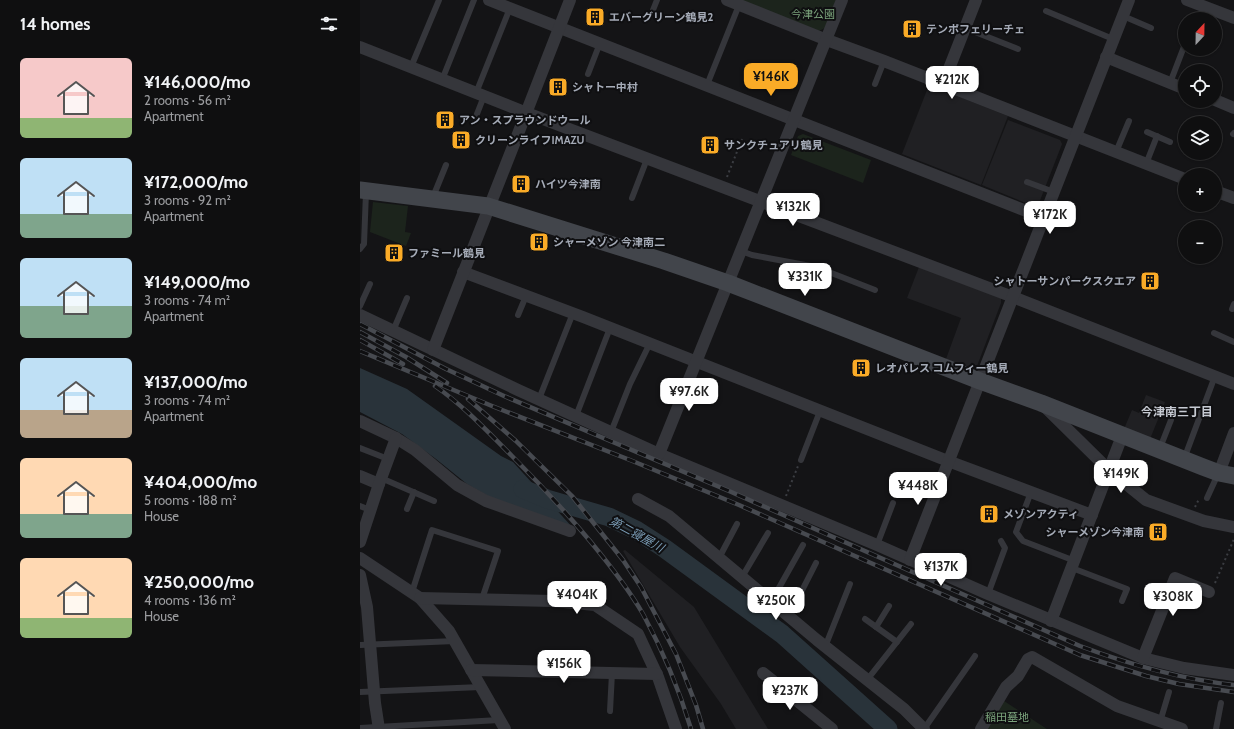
<!DOCTYPE html>
<meta charset="utf-8">
<style>
:root{--surface:#0f0f10;--page:#1d1d1e;--text:#f1f3f6;--muted:#9b9c9f;--line:#2f2f30;--accent:#faab27}
body{margin:0;font-family:Cabin,"Noto Sans JP",sans-serif;background:var(--page);color:var(--text);height:100vh;display:flex;flex-direction:column;font-size:15px;white-space:nowrap}
*{box-sizing:border-box;margin:0}
p{font-size:13px;color:var(--muted)}
.icon{flex:none;width:22px;height:22px;fill:none;stroke:currentColor;stroke-width:2;stroke-linecap:round;stroke-linejoin:round}
.map{position:relative;flex:1;overflow:hidden}
.sheet{display:flex;flex-direction:column;background:var(--surface);width:360px}
.sheet>*{flex:none}
.needle{width:26px;rotate:22deg}
.tools{position:absolute;left:818px;top:12px;display:grid;gap:8px}
.tools a{display:grid;place-items:center;width:44px;height:44px;border-radius:50%;background:var(--surface);box-shadow:0 1px 3px #0004,0 0 0 1px var(--line);font-size:20px}
.price{position:absolute;translate:-50% -34px;padding:0 9px;border-radius:8px;background:#fff;color:#222;font-size:13px;line-height:26px;filter:drop-shadow(0 1px 2px #0008)}
.price::after{content:'';position:absolute;left:50%;top:24px;width:12px;height:9px;margin-left:-6px;background:inherit;clip-path:polygon(0 0,100% 0,50% 100%)}
.price.selected{background:var(--accent);color:#111}
ul{padding:0;list-style:none}
li{display:flex;align-items:center;gap:12px;height:100px;padding:0 20px}
li span{display:grid;place-items:center;flex:none;width:112px;height:80px;border-radius:6px;color:#555}
li>.icon{margin-inline-start:auto}
span .icon{width:48px;height:48px;fill:#fffc;stroke-width:1}
li b{font-size:17px}
h2{display:flex;justify-content:space-between;align-items:center;height:48px;padding:0 20px;font-size:17px}
main{display:flex;flex:1;min-height:0}
.map>svg:first-child{display:block}
.built{fill:#202023}
.green{fill:#1c241c}
.water{fill:#29333a}
.lines{fill:none;stroke-linecap:round;stroke-linejoin:round}
.river{stroke:#29333a;stroke-width:19}
.path{stroke:#3b3d42;stroke-width:2;stroke-dasharray:2 3;stroke-linecap:butt}
.lane{stroke:#35363b;stroke-width:6}
.street{stroke:#35363b;stroke-width:12}
.secondary{stroke:#42454b;stroke-width:17}
.rail-casing{stroke:#474a50;stroke-width:4.5}
.rail{stroke:#0f0f11;stroke-width:3;stroke-dasharray:9;stroke-linecap:butt}
.labels{text-anchor:middle;dominant-baseline:central;stroke-width:4;stroke-linejoin:round;paint-order:stroke}
.park-label{font-size:11px;fill:#7ba37c;stroke:#0f0f11}
.poi-label{font-size:11px;font-weight:bold;fill:#a5abb7;stroke:#0f0f11;text-anchor:start}
.neighbourhood-label{font-size:12px;font-weight:bold;fill:#c6cad2;stroke:#0f0f11}
.water-label{font-size:12px;font-style:italic;fill:#7a9bb4;stroke:#0f0f11}
</style>
<main>
<section class="sheet">
<h2>14 homes<svg class="icon" aria-label="filters" viewBox="0 0 24 24"><path d="M4 7h16M4 17h16"/><circle cx="9" cy="7" r="2"/><circle cx="15" cy="17" r="2"/></svg></h2>
<ul>
<li><span style="background:linear-gradient(#f6c9c9 75%,#8fb573 0)"><svg class="icon" aria-label="home" viewBox="0 0 24 24"><path d="M3 11l9-7 9 7M6 9v11h12V9"/></svg></span><div><b>¥146,000/mo</b><p>2 rooms · 56 m²</p><p>Apartment</p></div></li>
<li><span style="background:linear-gradient(#bfe0f5 70%,#7fa58c 0)"><svg class="icon" aria-label="home" viewBox="0 0 24 24"><path d="M3 11l9-7 9 7M6 9v11h12V9"/></svg></span><div><b>¥172,000/mo</b><p>3 rooms · 92 m²</p><p>Apartment</p></div></li>
<li><span style="background:linear-gradient(#bfe0f5 60%,#7fa58c 0)"><svg class="icon" aria-label="home" viewBox="0 0 24 24"><path d="M3 11l9-7 9 7M6 9v11h12V9"/></svg></span><div><b>¥149,000/mo</b><p>3 rooms · 74 m²</p><p>Apartment</p></div></li>
<li><span style="background:linear-gradient(#bfe0f5 65%,#b9a48a 0)"><svg class="icon" aria-label="home" viewBox="0 0 24 24"><path d="M3 11l9-7 9 7M6 9v11h12V9"/></svg></span><div><b>¥137,000/mo</b><p>3 rooms · 74 m²</p><p>Apartment</p></div></li>
<li><span style="background:linear-gradient(#ffd9b3 70%,#7fa58c 0)"><svg class="icon" aria-label="home" viewBox="0 0 24 24"><path d="M3 11l9-7 9 7M6 9v11h12V9"/></svg></span><div><b>¥404,000/mo</b><p>5 rooms · 188 m²</p><p>House</p></div></li>
<li><span style="background:linear-gradient(#ffd9b3 75%,#8fb573 0)"><svg class="icon" aria-label="home" viewBox="0 0 24 24"><path d="M3 11l9-7 9 7M6 9v11h12V9"/></svg></span><div><b>¥250,000/mo</b><p>4 rooms · 136 m²</p><p>House</p></div></li>
</ul>
</section>
<div class="map">
<svg width="874" height="729" viewBox="0 0 874 729">
<rect width="100%" height="100%" fill="#141416"/>
<!-- built -->
<g class="built">
<polygon points="569,85 648,116 621,185 542,154"/>
<polygon points="648,120 700,140 702,144 679,203 673,206 622,185"/>
<polygon points="559,267 641,298 641,303 617,366 611,368 586,359 601,318 547,298"/>
<polygon points="786,395 805,402 790,439 764,429 772,410 779,413"/>
<polygon points="265,550 334,607 408,729 376,729 361,704 320,647 263,551"/>
</g>
<!-- green -->
<g class="green">
<polygon points="380,0 476,0 465,28 459,31"/>
<polygon points="443,134 511,160 503,183 431,155 438,136"/>
<polygon points="13,202 48,206 45,232 51,233 46,246 10,232"/>
<polygon points="644,701 687,729 626,729"/>
</g>
<!-- water -->
<polygon class="water" points="0,368 47,389 141,456 153,462 213,528 135,500 107,484 76,459 42,434 0,412"/>
<g class="lines">
<!-- river -->
<polyline class="river" points="163,489 187,499 249,517 276,530 304,548 422,634 528,729"/>
<!-- path -->
<g class="path">
<polyline points="367,177 382,139"/>
<polyline points="426,496 438,466"/>
<polyline points="835,507 839,499"/>
<polyline points="855,583 874,539"/>
</g>
<!-- lane -->
<g class="lane">
<polyline points="293,10 297,0"/>
<polyline points="686,11 753,39"/>
<polyline points="763,16 791,28"/>
<polyline points="605,28 658,49"/>
<polyline points="51,67 79,0"/>
<polyline points="228,74 240,43"/>
<polyline points="82,80 114,0"/>
<polyline points="810,83 825,44"/>
<polyline points="515,84 524,61"/>
<polyline points="347,85 379,5"/>
<polyline points="116,93 150,8"/>
<polyline points="115,119 124,96"/>
<polyline points="787,132 810,142"/>
<polyline points="873,134 874,133"/>
<polyline points="756,152 769,121"/>
<polyline points="786,164 797,136"/>
<polyline points="667,182 694,192"/>
<polyline points="73,197 86,165"/>
<polyline points="272,198 287,159"/>
<polyline points="0,249 4,244 6,192"/>
<polyline points="381,251 392,255 456,267 515,290"/>
<polyline points="0,306 10,284"/>
<polyline points="872,309 874,304"/>
<polyline points="158,315 166,296"/>
<polyline points="33,331 47,298"/>
<polyline points="854,333 874,342"/>
<polyline points="179,399 213,313"/>
<polyline points="216,416 250,328"/>
<polyline points="251,432 270,384 290,343"/>
<polyline points="0,448 28,459"/>
<polyline points="800,448 811,420"/>
<polyline points="824,459 855,376"/>
<polyline points="441,460 460,411"/>
<polyline points="21,478 74,501"/>
<polyline points="671,492 656,532 663,541 715,561"/>
<polyline points="847,498 858,474"/>
<polyline points="0,506 10,510"/>
<polyline points="47,509 54,492"/>
<polyline points="517,545 533,503"/>
<polyline points="359,558 377,524"/>
<polyline points="712,568 767,589 762,601"/>
<polyline points="382,577 408,533"/>
<polyline points="52,592 72,530 138,551 122,599"/>
<polyline points="628,594 645,548 641,541"/>
<polyline points="411,602 443,545"/>
<polyline points="429,616 456,563"/>
<polyline points="505,619 537,642"/>
<polyline points="516,627 529,606"/>
<polyline points="0,645 95,641"/>
<polyline points="465,647 490,584"/>
<polyline points="507,680 551,624"/>
<polyline points="0,692 121,687"/>
<polyline points="250,711 252,673"/>
<polyline points="800,722 809,692"/>
<polyline points="0,728 139,720"/>
<polyline points="564,729 615,656"/>
<polyline points="856,729 861,703"/>
</g>
<!-- street -->
<g class="street">
<polyline points="129,0 684,218"/>
<polyline points="367,0 467,40 524,61 825,179"/>
<polyline points="827,0 874,18"/>
<polyline points="0,47 167,113 653,297 874,384"/>
<polyline points="746,57 825,89"/>
<polyline points="583,84 616,0"/>
<polyline points="855,100 874,108"/>
<polyline points="855,191 874,198"/>
<polyline points="103,272 223,317 588,461 732,515"/>
<polyline points="0,315 158,390 299,454 517,545 628,594 783,658 824,668 874,675"/>
<path d="M73,350C119,233 165,117 210,0"/>
<polyline points="685,407 749,470 786,500 844,521 874,527"/>
<polyline points="0,421 36,438 55,450 97,485 126,501 210,531"/>
<polyline points="299,454 482,0"/>
<polyline points="859,473 874,433"/>
<polyline points="0,476 19,484"/>
<polyline points="278,499 309,516 457,640 544,709 564,729"/>
<polyline points="0,542 19,484 36,438"/>
<polyline points="0,558 60,598 89,631 145,729"/>
<polyline points="550,560 769,0"/>
<polyline points="0,575 7,607 15,703 19,729"/>
<polyline points="60,598 193,601 235,605 278,634 298,677 316,729"/>
<polyline points="691,621 762,436"/>
<polyline points="783,658 815,578 849,592"/>
<polyline points="111,670 297,674"/>
<polyline points="403,673 472,729"/>
<polyline points="621,729 646,687 658,676 668,659 672,657 757,706 822,729"/>
</g>
<!-- secondary -->
<polyline class="secondary" points="0,190 128,206 304,261 368,283 620,381 681,403 843,467 859,473 874,476"/>
<defs>
<g id="rail">
<path d="M0,324L86,369L144,396L369,491L720,646C771,665 820,679 874,685"/>
<polyline points="0,332 46,357 87,383"/>
<polyline points="0,340 43,364"/>
<polyline points="0,351 132,406 270,460 379,505 720,655 786,676 819,684 874,692"/>
<path d="M75,386C104,406 128,432 152,456C179,483 205,511 230,541C249,564 268,588 283,614C303,651 319,689 331,729"/>
<polyline points="108,399 156,441 212,496 263,560 281,587 316,654 336,705 343,729"/>
</g>
</defs>
<!-- rail casing -->
<use href="#rail" class="rail-casing"/>
<!-- rail -->
<use href="#rail" class="rail"/>
</g>
<!-- icons -->
<defs>
<symbol id="building-square" viewBox="-11 -11 22 22"><rect x="-9" y="-9" width="18" height="18" rx="4" fill="#faab27" stroke="#0f0f11"/><path d="M-4-6H4V6H1V3H-1V6H-4ZM-2.5-4.3h1.7v1.8h-1.7ZM.8-4.3h1.7v1.8H.8ZM-2.5-1h1.7V.8h-1.7ZM.8-1h1.7V.8H.8Z" fill="#111"/></symbol>
</defs>
<g fill-rule="evenodd">
<use href="#building-square" x="224" y="6" width="22" height="22"/>
<use href="#building-square" x="541" y="18" width="22" height="22"/>
<use href="#building-square" x="187" y="76" width="22" height="22"/>
<use href="#building-square" x="74" y="109" width="22" height="22"/>
<use href="#building-square" x="90" y="129" width="22" height="22"/>
<use href="#building-square" x="339" y="134" width="22" height="22"/>
<use href="#building-square" x="150" y="173" width="22" height="22"/>
<use href="#building-square" x="168" y="231" width="22" height="22"/>
<use href="#building-square" x="23" y="242" width="22" height="22"/>
<use href="#building-square" x="779" y="270" width="22" height="22"/>
<use href="#building-square" x="490" y="357" width="22" height="22"/>
<use href="#building-square" x="618" y="503" width="22" height="22"/>
<use href="#building-square" x="787" y="521" width="22" height="22"/>
</g>
<g class="labels">
<!-- park labels -->
<g class="park-label">
<text x="453" y="14">今津公園</text>
<text x="647" y="717">稲田墓地</text>
</g>
<!-- poi labels -->
<g class="poi-label">
<text x="249" y="17">エバーグリーン鶴見2</text>
<text x="566" y="29">テンポフェリーチェ</text>
<text x="212" y="87">シャトー中村</text>
<text x="99" y="120">アン・スプラウンドウール</text>
<text x="115" y="140">クリーンライフIMAZU</text>
<text x="364" y="145">サンクチュアリ鶴見</text>
<text x="175" y="184">ハイツ今津南</text>
<text x="193" y="242">シャーメゾン 今津南二</text>
<text x="48" y="253">ファミール鶴見</text>
<text x="776" y="281" text-anchor="end">シャトーサンパークスクエア</text>
<text x="515" y="368">レオパレス コムフィー鶴見</text>
<text x="643" y="514">メゾンアクティ</text>
<text x="784" y="532" text-anchor="end">シャーメゾン今津南</text>
</g>
<!-- neighbourhood labels -->
<g class="neighbourhood-label">
<text x="817" y="411">今津南三丁目</text>
</g>
<!-- water labels -->
<g class="water-label">
<text transform="translate(277 534) rotate(29)">第二寝屋川</text>
</g>
</g>
</svg>
<div class="tools">
<a><svg class="needle" viewBox="-14 -14 28 28"><path d="M0-13l5 13h-10z" fill="#e53935"/><path d="M0 13l5-13h-10z" fill="#9b9c9f"/></svg></a>
<a><svg class="icon" aria-label="locate" viewBox="0 0 24 24"><circle cx="12" cy="12" r="6"/><path d="M12 2v4M12 18v4M2 12h4M18 12h4"/></svg></a>
<a><svg class="icon" aria-label="layers" viewBox="0 0 24 24"><path d="M12 4l9 5-9 5-9-5zM3 14l9 5 9-5"/></svg></a>
<a>+</a>
<a>−</a>
</div>
<b class="price selected" style="left:411px;top:97px">¥146K</b>
<b class="price" style="left:592px;top:100px">¥212K</b>
<b class="price" style="left:433px;top:227px">¥132K</b>
<b class="price" style="left:690px;top:235px">¥172K</b>
<b class="price" style="left:445px;top:297px">¥331K</b>
<b class="price" style="left:329px;top:412px">¥97.6K</b>
<b class="price" style="left:761px;top:494px">¥149K</b>
<b class="price" style="left:558px;top:506px">¥448K</b>
<b class="price" style="left:581px;top:587px">¥137K</b>
<b class="price" style="left:217px;top:615px">¥404K</b>
<b class="price" style="left:813px;top:617px">¥308K</b>
<b class="price" style="left:416px;top:621px">¥250K</b>
<b class="price" style="left:204px;top:684px">¥156K</b>
<b class="price" style="left:430px;top:711px">¥237K</b>
</div>
</main>
